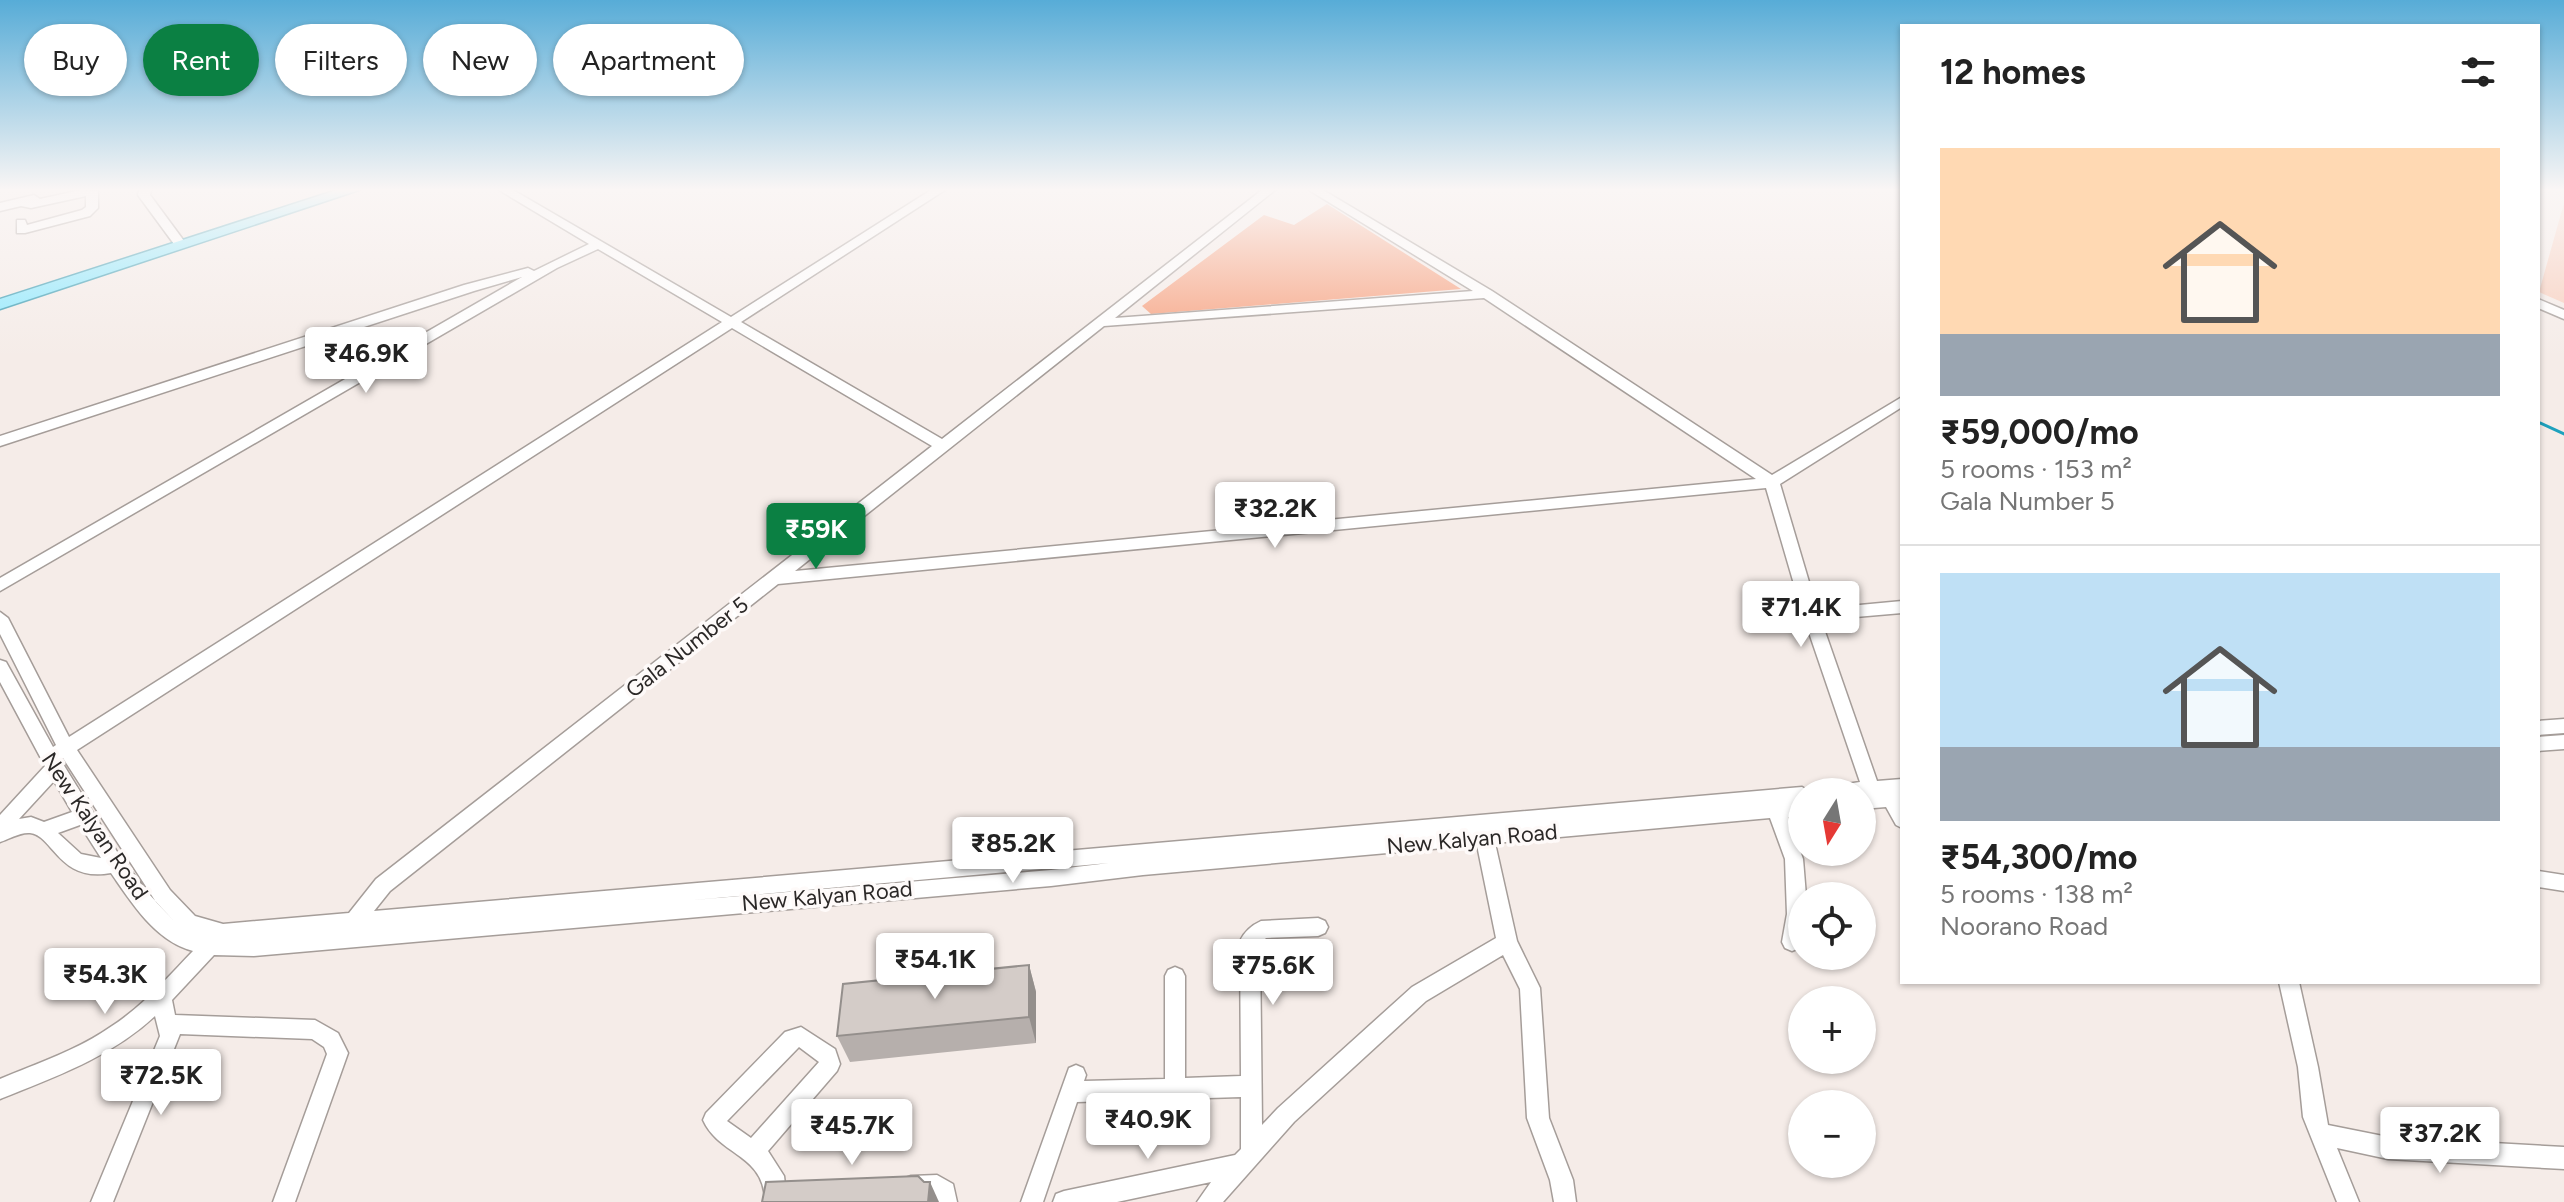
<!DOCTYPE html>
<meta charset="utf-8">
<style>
:root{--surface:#fff;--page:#f2f2f2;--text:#222;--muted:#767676;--line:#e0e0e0;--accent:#0b8043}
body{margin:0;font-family:Figtree,sans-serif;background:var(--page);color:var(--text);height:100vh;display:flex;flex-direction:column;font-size:30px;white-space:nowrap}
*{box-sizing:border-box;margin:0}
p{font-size:26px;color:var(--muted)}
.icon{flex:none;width:44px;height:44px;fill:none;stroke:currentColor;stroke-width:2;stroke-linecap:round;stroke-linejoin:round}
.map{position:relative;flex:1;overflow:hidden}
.drawer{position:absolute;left:1900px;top:24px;width:640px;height:960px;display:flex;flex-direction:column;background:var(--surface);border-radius:0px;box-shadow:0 2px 6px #0004}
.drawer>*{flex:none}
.top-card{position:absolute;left:24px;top:24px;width:760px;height:72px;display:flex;gap:16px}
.needle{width:52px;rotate:191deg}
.controls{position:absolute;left:1788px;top:778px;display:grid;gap:16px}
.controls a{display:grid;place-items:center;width:88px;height:88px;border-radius:50%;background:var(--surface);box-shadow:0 2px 6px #0004;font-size:40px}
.price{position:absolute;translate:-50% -68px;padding:0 18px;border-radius:8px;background:#fff;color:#222;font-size:26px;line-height:52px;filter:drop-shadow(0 2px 4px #0008)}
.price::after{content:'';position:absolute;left:50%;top:48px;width:24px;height:18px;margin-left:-12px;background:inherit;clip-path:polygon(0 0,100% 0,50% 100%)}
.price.selected{background:var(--accent);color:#fff}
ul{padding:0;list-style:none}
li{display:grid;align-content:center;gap:16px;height:424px;padding:0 40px}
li+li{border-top:2px solid var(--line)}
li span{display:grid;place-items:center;height:248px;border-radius:0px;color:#555}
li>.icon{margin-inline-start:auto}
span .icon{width:144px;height:144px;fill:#fffc;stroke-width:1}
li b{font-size:34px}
h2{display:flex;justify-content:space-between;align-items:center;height:96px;padding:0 40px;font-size:34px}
.chip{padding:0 28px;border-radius:36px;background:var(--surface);box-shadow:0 2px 6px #0004;font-size:28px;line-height:72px}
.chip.selected{background:var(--accent);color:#fff}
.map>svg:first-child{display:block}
.green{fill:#f8cebd}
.forest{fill:#f7a280}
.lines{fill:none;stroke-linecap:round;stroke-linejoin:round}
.stream{stroke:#1ea1bd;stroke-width:3}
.minor-casing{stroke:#a59d99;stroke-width:3}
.major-casing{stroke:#379cb3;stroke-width:3}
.minor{fill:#fff;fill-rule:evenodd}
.major{fill:#8be9ff;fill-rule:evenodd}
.wall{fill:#b6afac}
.shaded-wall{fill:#948f8c}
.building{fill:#d4ccc8;stroke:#948f8c;stroke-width:2}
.labels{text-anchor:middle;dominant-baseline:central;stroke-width:7;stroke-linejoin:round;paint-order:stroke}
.street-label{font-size:22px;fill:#2b2827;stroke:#fefaf9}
</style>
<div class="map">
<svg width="2564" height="1202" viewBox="0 0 2564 1202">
<rect width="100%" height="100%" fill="#f5ece8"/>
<!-- green -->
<polygon class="green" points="2564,203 2564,303 2539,292"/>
<!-- forest -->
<polygon class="forest" points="1327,204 1461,289 1151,314 1142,306 1264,215 1294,225"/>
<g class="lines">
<!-- stream -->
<polyline class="stream" points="2538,422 2564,434"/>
<defs>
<g id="minor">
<polygon points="81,190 98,191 98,208 90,216 25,233 17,233 17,220 25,220 27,225 82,210 86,207 86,196 31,208 21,206 0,211 0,203 34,195 40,199"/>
<polygon points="139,190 151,190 150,195 184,241 182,244 174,244 138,195"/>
<path d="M499,190H513L731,317L931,190H945L741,322L942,439L1262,190H1275L1115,318L1473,291L1309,190H1323L1492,291L1772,475L1902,397V407L1780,484L1817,609L1902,601V613L1821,620L1877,781L1902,779V828L1896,825L1886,807L1862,809V792H1823L1826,787L1860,782L1803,615L1766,488L778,584L390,891L374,911L1802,787L1810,792H1802V816L1788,817L1803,859L1806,896H1802V942L1799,948L1792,951L1785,948L1782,942L1787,914L1785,859L1770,818L1495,843L1517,941L1540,988L1549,1118L1573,1180L1576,1202H1554L1550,1180L1527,1118L1520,989L1503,955L1426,1001L1294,1122L1223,1202H1197L1211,1182L1117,1202H1053L1056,1194L1064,1191L1235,1155L1241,1149V1097L1077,1102L1043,1202H1021L1069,1068L1076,1065L1083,1068L1086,1075L1084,1081L1165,1079V976L1168,970L1175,967L1182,970L1185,976V1078L1241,1076L1240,941C1244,932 1252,925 1261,921L1318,918L1325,921L1328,927L1325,933L1318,936L1266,938L1260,944L1262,1125L1278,1108L1412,987L1496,938L1477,845L1143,875L1051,886L254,956L214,955L172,1000L175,1015L315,1020L338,1033L348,1053L295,1202H273L327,1054L324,1047L312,1039L180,1034L113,1202H91L160,1036L155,1016C111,1057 55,1077 0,1099V1079C38,1063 78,1050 112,1026C143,1006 167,978 193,951C155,941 132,903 111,873C59,883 53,835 30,833C20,832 9,839 0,842V815L45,766L0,682V660L6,662L53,747L56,745L0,634V612L8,618L69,737L722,322L598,249L557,268L0,591V578L522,277L474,291L0,446V436L464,285L528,268L534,271L589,244ZM1484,298L1756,479L795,571L1104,326ZM732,328L932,446L376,879L349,913L223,924L195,916L170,890L77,750ZM63,758L156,902L175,922L147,892L119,855L60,759ZM54,781L72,812L44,822L31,817L19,819ZM80,825L101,858L81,854L58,833ZM1109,863L1051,870L682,901Z"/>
<polygon points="2538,299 2564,310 2564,319 2538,308"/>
<polygon points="2564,719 2564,733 2538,735 2538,721"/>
<polygon points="2564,735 2564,749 2538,751 2538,737"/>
<polygon points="2538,871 2564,875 2564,891 2538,887"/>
<polygon points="2279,982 2299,982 2318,1067 2328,1125 2388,1137 2564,1147 2564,1169 2388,1159 2337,1148 2359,1202 2337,1202 2303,1117 2298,1067"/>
<path d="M801,1027L835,1049L840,1064L837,1071L768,1151L784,1176L787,1202H765C765,1154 719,1156 703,1120L706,1113L785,1032ZM799,1047L819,1062L751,1138L727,1121Z"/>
<polygon points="937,1175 953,1184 957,1202 935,1202 934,1197 911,1198 903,1195 900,1187 903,1179 911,1176"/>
</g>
<polygon id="major" points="337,190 359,190 0,309 0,299"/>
</defs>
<!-- minor casing -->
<use href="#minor" class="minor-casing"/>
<!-- major casing -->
<use href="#major" class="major-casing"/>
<!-- minor -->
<use href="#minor" class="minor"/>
<!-- major -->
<use href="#major" class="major"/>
</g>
<!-- wall -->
<polygon class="wall" points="1029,965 1036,992 1036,1043 850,1062 837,1036"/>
<!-- shaded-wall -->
<g class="shaded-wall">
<polygon points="1029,965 1036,992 1036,1043 1029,1017"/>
<polygon points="930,1182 939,1202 928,1202"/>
</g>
<!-- building -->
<g class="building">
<polygon points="1029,965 1029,1017 837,1036 843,984"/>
<polygon points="918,1176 924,1182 930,1182 928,1202 762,1202 766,1182"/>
</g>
<!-- sky -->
<linearGradient id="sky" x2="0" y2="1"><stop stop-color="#57acd7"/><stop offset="0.53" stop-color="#faf6f5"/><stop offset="1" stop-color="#faf6f5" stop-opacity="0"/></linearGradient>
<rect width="2564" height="358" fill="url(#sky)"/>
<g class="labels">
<!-- street labels -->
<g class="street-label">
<text transform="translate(687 647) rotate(-38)">Gala Number 5</text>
<text transform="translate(95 826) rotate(56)">New Kalyan Road</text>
<text transform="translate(1472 839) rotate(-5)">New Kalyan Road</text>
<text transform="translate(827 896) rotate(-5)">New Kalyan Road</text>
</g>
</g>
</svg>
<div class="controls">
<a><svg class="needle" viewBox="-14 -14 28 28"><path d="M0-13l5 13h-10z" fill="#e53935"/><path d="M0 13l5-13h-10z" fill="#767676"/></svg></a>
<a><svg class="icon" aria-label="locate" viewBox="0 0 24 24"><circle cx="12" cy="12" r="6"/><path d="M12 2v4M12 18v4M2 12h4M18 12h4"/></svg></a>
<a>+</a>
<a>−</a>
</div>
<b class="price" style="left:366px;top:395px">₹46.9K</b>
<b class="price" style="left:1275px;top:550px">₹32.2K</b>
<b class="price selected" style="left:816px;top:571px">₹59K</b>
<b class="price" style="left:1801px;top:649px">₹71.4K</b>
<b class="price" style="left:1013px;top:885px">₹85.2K</b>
<b class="price" style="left:935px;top:1001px">₹54.1K</b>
<b class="price" style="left:1273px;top:1007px">₹75.6K</b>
<b class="price" style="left:105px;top:1016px">₹54.3K</b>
<b class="price" style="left:161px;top:1117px">₹72.5K</b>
<b class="price" style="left:1148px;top:1161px">₹40.9K</b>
<b class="price" style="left:852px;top:1167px">₹45.7K</b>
<b class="price" style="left:2440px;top:1175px">₹37.2K</b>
<div class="top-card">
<a class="chip">Buy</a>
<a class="chip selected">Rent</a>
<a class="chip">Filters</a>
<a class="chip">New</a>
<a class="chip">Apartment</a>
</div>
<section class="drawer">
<h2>12 homes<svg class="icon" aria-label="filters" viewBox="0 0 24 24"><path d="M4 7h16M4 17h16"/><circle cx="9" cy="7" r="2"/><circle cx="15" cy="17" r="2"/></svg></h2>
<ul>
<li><span style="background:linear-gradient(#ffd9b3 75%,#9aa5b1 0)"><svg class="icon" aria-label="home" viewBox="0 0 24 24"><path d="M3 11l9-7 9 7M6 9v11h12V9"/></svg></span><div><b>₹59,000/mo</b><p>5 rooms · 153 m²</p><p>Gala Number 5</p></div></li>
<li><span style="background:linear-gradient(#bfe0f5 70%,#9aa5b1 0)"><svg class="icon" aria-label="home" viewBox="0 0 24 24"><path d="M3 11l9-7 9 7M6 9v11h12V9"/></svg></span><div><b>₹54,300/mo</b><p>5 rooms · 138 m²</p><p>Noorano Road</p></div></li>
</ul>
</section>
</div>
